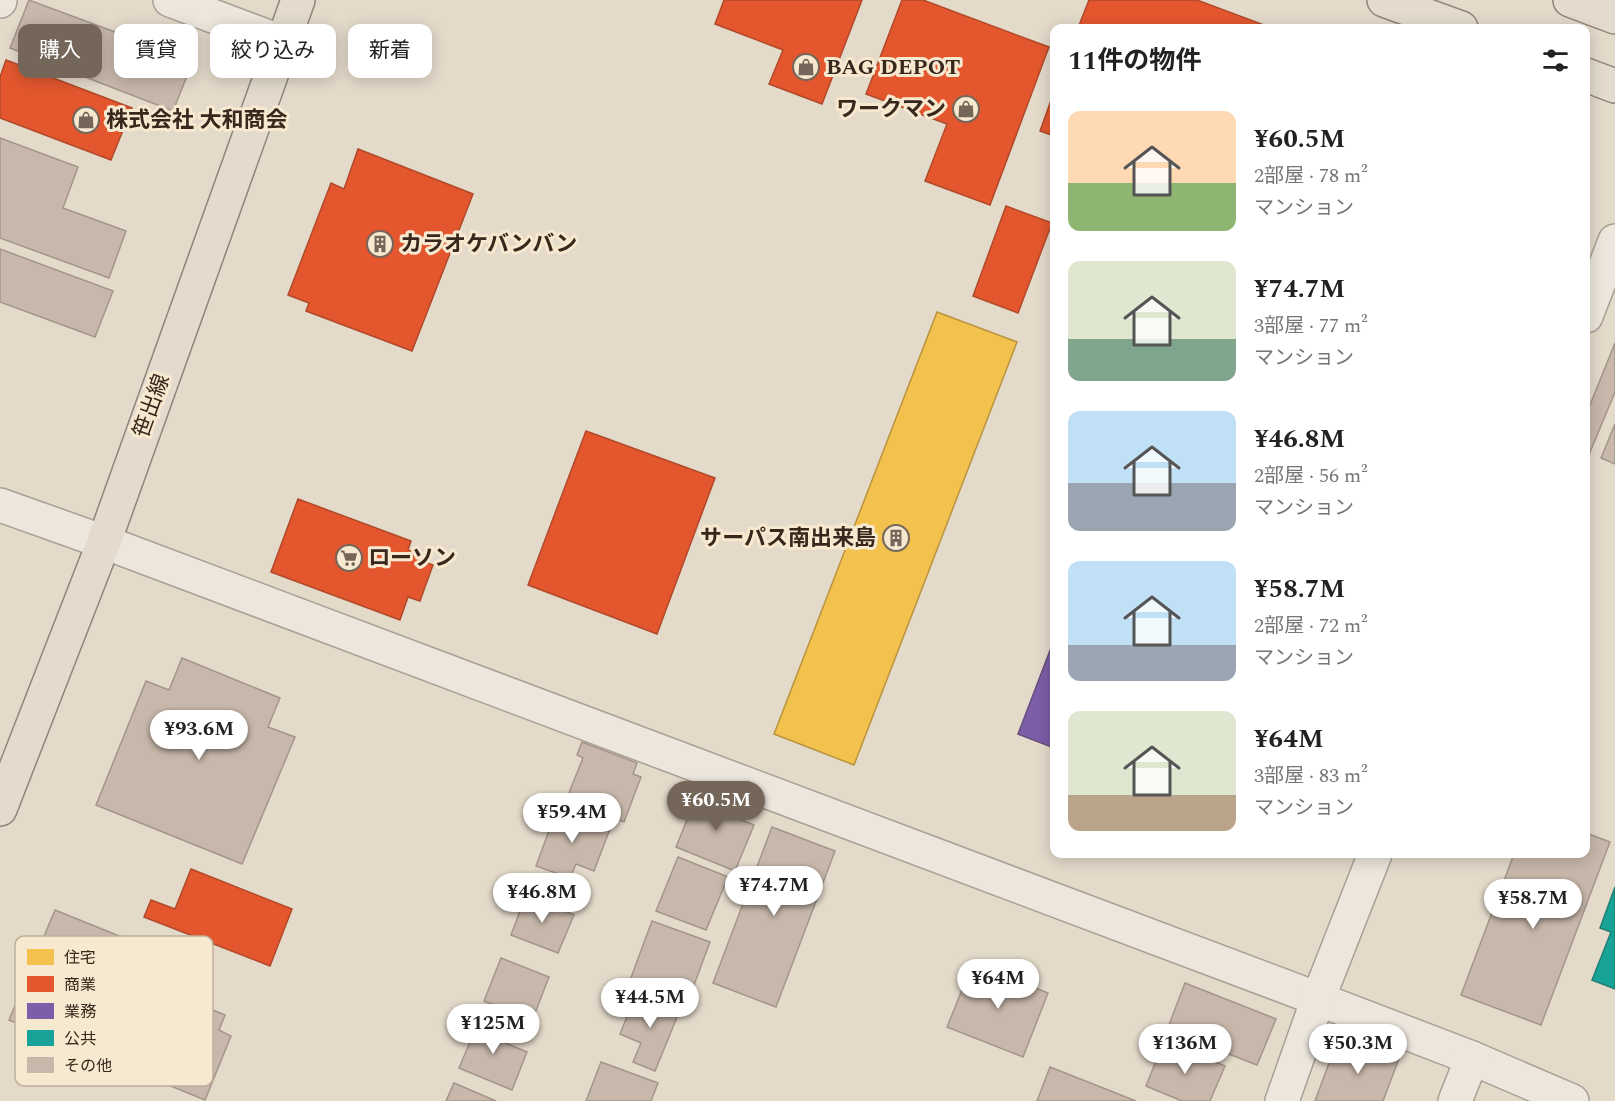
<!DOCTYPE html>
<html lang="ja">
<meta charset="utf-8">
<style>
:root{--surface:#fff;--page:#f2f2f2;--text:#222;--muted:#767676;--accent:#746659}
body{margin:0;font-family:Spectral,"Noto Sans JP",serif;background:var(--page);color:var(--text);height:100vh;display:flex;flex-direction:column;font-size:22px;white-space:nowrap}
*{box-sizing:border-box;margin:0}
p{font-size:20px;color:var(--muted)}
.icon{flex:none;width:33px;height:33px;fill:none;stroke:currentColor;stroke-width:2;stroke-linecap:round;stroke-linejoin:round}
.map{position:relative;flex:1;overflow:hidden}
.side{position:absolute;left:1050px;top:24px;width:540px;height:834px;display:flex;flex-direction:column;background:var(--surface);border-radius:12px;box-shadow:0 3px 15px #0003}
.side>*{flex:none}
.hud{position:absolute;left:18px;top:24px;width:570px;height:54px;display:flex;gap:12px}
.price{position:absolute;translate:-50% -51px;padding:0 14px;border-radius:21px;background:#fff;color:#222;font-size:20px;line-height:39px;filter:drop-shadow(0 2px 3px #0008)}
.price::after{content:'';position:absolute;left:50%;top:36px;width:18px;height:14px;margin-left:-9px;background:inherit;clip-path:polygon(0 0,100% 0,50% 100%)}
.price.active{background:var(--accent);color:#fff}
ul{padding:0;list-style:none}
li{display:flex;align-items:center;gap:18px;height:150px;padding:0 18px}
li span{display:grid;place-items:center;flex:none;width:168px;height:120px;border-radius:12px;color:#555}
li>.icon{margin-inline-start:auto}
span .icon{width:72px;height:72px;fill:#fffc;stroke-width:1}
li b{font-size:26px}
h2{display:flex;justify-content:space-between;align-items:center;height:72px;padding:0 18px;font-size:26px}
.chip{padding:0 21px;border-radius:12px;background:var(--surface);box-shadow:0 3px 15px #0003;font-size:21px;line-height:54px}
.chip.active{background:var(--accent);color:#fff}
.map>svg:first-child{display:block}
.homes{fill:#f2c14e;stroke:#ba933f;stroke-width:1.5}
.shops{fill:#e4572e;stroke:#b04929;stroke-width:1.5}
.offices{fill:#7b5ea7;stroke:#674e7d;stroke-width:1.5}
.public{fill:#17a398;stroke:#217e73;stroke-width:1.5}
.building{fill:#c8b8ab;stroke:#a4958a;stroke-width:1.5}
.lines{fill:none;stroke-linecap:round;stroke-linejoin:round}
.minor-casing{stroke:#a99f94;stroke-width:36}
.primary-casing{stroke:#8e857b;stroke-width:36}
.minor{stroke:#ece6dd;stroke-width:33}
.primary{stroke:#e4dbce;stroke-width:33}
.labels{text-anchor:middle;dominant-baseline:central;stroke-width:6;stroke-linejoin:round;paint-order:stroke}
.poi-label{font-size:22px;font-weight:bold;fill:#38271c;stroke:#f7e8d0;text-anchor:start}
.street-label{font-size:22px;fill:#38271c;stroke:#f7e8d0}
.key{fill:#f7e8d0;stroke:#beae9a;stroke-width:1.5}
.key-label{font-size:16px;fill:#38271c}
</style>
<div class="map">
<svg width="1615" height="1101" viewBox="0 0 1615 1101">
<rect width="100%" height="100%" fill="#e4daca"/>
<!-- homes -->
<polygon class="homes" points="937,312 1017,342 854,765 774,734"/>
<!-- shops -->
<g class="shops">
<polygon points="724,0 862,0 822,104 769,84 783,50 715,24"/>
<polygon points="902,0 923,0 1049,47 990,205 925,181 947,124 866,94"/>
<polygon points="1089,0 1197,0 1272,28 1078,28"/>
<polygon points="6,60 132,108 111,160 0,118 0,77"/>
<polygon points="1054,92 1054,136 1040,131"/>
<polygon points="358,149 473,194 412,351 306,311 309,303 288,295 331,183 344,189"/>
<polygon points="1006,206 1052,223 1018,313 973,296"/>
<polygon points="586,431 715,478 657,634 528,585"/>
<polygon points="298,499 411,541 408,550 424,555 422,561 433,565 420,601 408,597 400,620 271,572"/>
<polygon points="191,869 292,909 270,966 144,917 151,900 175,909"/>
</g>
<!-- offices -->
<polygon class="offices" points="1054,640 1054,748 1018,734"/>
<!-- public -->
<polygon class="public" points="1615,887 1615,989 1592,980 1611,932 1600,928"/>
<!-- building -->
<g class="building">
<polygon points="29,0 193,61 173,111 10,48"/>
<polygon points="0,138 78,167 63,208 126,231 109,278 0,238"/>
<polygon points="0,249 113,291 95,337 0,302"/>
<polygon points="1615,343 1615,392 1588,457 1586,456 1586,415"/>
<polygon points="1615,424 1615,464 1601,458"/>
<polygon points="182,658 280,698 268,727 295,737 242,864 96,805 146,681 169,690"/>
<polygon points="582,742 637,763 633,774 641,777 624,822 566,800 583,758 577,755"/>
<polygon points="716,794 742,804 736,818 754,825 735,871 676,847 695,800 711,806"/>
<polygon points="557,809 610,829 594,871 576,864 570,878 536,866"/>
<polygon points="772,827 835,851 776,1007 713,983"/>
<polygon points="1586,833 1610,842 1541,1025 1461,995 1514,854 1586,854"/>
<polygon points="678,857 728,877 706,930 656,911"/>
<polygon points="526,895 574,915 558,953 511,935"/>
<polygon points="55,910 129,940 114,977 193,1009 195,1003 225,1015 219,1030 231,1036 205,1100 9,1020"/>
<polygon points="652,921 710,942 687,1004 629,983"/>
<polygon points="501,958 549,977 532,1021 484,1001"/>
<polygon points="973,963 1048,993 1023,1057 947,1027"/>
<polygon points="1185,983 1276,1019 1257,1065 1167,1030"/>
<polygon points="637,992 680,1010 655,1071 633,1062 641,1043 620,1034"/>
<polygon points="481,1016 508,1026 501,1041 527,1052 512,1090 459,1068"/>
<polygon points="1164,1041 1225,1066 1210,1101 1182,1101 1146,1086"/>
<polygon points="1359,1041 1400,1056 1383,1101 1315,1101 1335,1047 1354,1054"/>
<polygon points="601,1062 658,1083 651,1101 586,1101"/>
<polygon points="1050,1067 1136,1101 1037,1101"/>
<polygon points="454,1083 496,1101 446,1101"/>
</g>
<g class="lines">
<defs>
<g id="minor">
<polyline points="170,0 282,42"/>
<polyline points="0,1 0,0"/>
<polyline points="1586,316 1615,241"/>
<polyline points="0,505 104,542 1318,999 1472,1058 1572,1101"/>
<polyline points="1282,1101 1318,999 1375,854"/>
<polyline points="1455,1101 1472,1058"/>
</g>
<g id="primary">
<polyline points="1384,0 1461,28"/>
<polyline points="1570,0 1615,17"/>
<polyline points="1586,75 1615,86"/>
<polyline points="0,809 104,542 298,0"/>
</g>
</defs>
<!-- minor casing -->
<use href="#minor" class="minor-casing"/>
<!-- primary casing -->
<use href="#primary" class="primary-casing"/>
<!-- minor -->
<use href="#minor" class="minor"/>
<!-- primary -->
<use href="#primary" class="primary"/>
</g>
<!-- icons -->
<defs>
<symbol id="shop-ring" viewBox="-11 -11 22 22"><circle r="9.5" fill="#f7e8d0" stroke="#746659" stroke-width="1.5"/><path d="M-5-2.5h2.3a2.7 3.5 0 0 1 5.4 0H5L5.5 6h-11ZM-1.5-2.5h3a1.5 2.3 0 0 0-3 0Z" fill="#746659"/></symbol>
<symbol id="building-ring" viewBox="-11 -11 22 22"><circle r="9.5" fill="#f7e8d0" stroke="#746659" stroke-width="1.5"/><path d="M-4-6H4V6H1V3H-1V6H-4ZM-2.5-4.3h1.7v1.8h-1.7ZM.8-4.3h1.7v1.8H.8ZM-2.5-1h1.7V.8h-1.7ZM.8-1h1.7V.8H.8Z" fill="#746659"/></symbol>
<symbol id="supermarket-ring" viewBox="-11 -11 22 22"><circle r="9.5" fill="#f7e8d0" stroke="#746659" stroke-width="1.5"/><path d="M-6-5.5h2.5l.6 2H6L4.5 2H-2.5L-4.4-4H-6ZM-1.5 3.2a1.3 1.3 0 1 0 .1 0ZM3 3.2a1.3 1.3 0 1 0 .1 0Z" fill="#746659"/></symbol>
</defs>
<g fill-rule="evenodd">
<use href="#shop-ring" x="791" y="52" width="30" height="30"/>
<use href="#shop-ring" x="951" y="94" width="30" height="30"/>
<use href="#shop-ring" x="71" y="105" width="30" height="30"/>
<use href="#building-ring" x="365" y="229" width="30" height="30"/>
<use href="#building-ring" x="881" y="523" width="30" height="30"/>
<use href="#supermarket-ring" x="334" y="543" width="30" height="30"/>
</g>
<g class="labels">
<!-- poi labels -->
<g class="poi-label">
<text x="826" y="67">BAG DEPOT</text>
<text x="946" y="109" text-anchor="end">ワークマン</text>
<text x="106" y="120">株式会社 大和商会</text>
<text x="400" y="244">カラオケバンバン</text>
<text x="876" y="538" text-anchor="end">サーパス南出来島</text>
<text x="368" y="558">ローソン</text>
</g>
<!-- street labels -->
<g class="street-label">
<text transform="translate(152 406) rotate(-70)">笹出線</text>
</g>
</g>
<!-- legend -->
<rect x="15" y="936" width="198" height="150" rx="9" class="key"/>
<rect x="27" y="949" width="27" height="16" fill="#f2c14e"/>
<rect x="27" y="976" width="27" height="16" fill="#e4572e"/>
<rect x="27" y="1003" width="27" height="16" fill="#7b5ea7"/>
<rect x="27" y="1030" width="27" height="16" fill="#17a398"/>
<rect x="27" y="1057" width="27" height="16" fill="#c8b8ab"/>
<g class="key-label">
<text x="64" y="963">住宅</text>
<text x="64" y="990">商業</text>
<text x="64" y="1017">業務</text>
<text x="64" y="1044">公共</text>
<text x="64" y="1071">その他</text>
</g>
</svg>
<b class="price" style="left:199px;top:761px">¥93.6M</b>
<b class="price active" style="left:716px;top:832px">¥60.5M</b>
<b class="price" style="left:572px;top:844px">¥59.4M</b>
<b class="price" style="left:774px;top:917px">¥74.7M</b>
<b class="price" style="left:542px;top:924px">¥46.8M</b>
<b class="price" style="left:1533px;top:930px">¥58.7M</b>
<b class="price" style="left:998px;top:1010px">¥64M</b>
<b class="price" style="left:650px;top:1029px">¥44.5M</b>
<b class="price" style="left:493px;top:1055px">¥125M</b>
<b class="price" style="left:1185px;top:1075px">¥136M</b>
<b class="price" style="left:1358px;top:1075px">¥50.3M</b>
<div class="hud">
<a class="chip active">購入</a>
<a class="chip">賃貸</a>
<a class="chip">絞り込み</a>
<a class="chip">新着</a>
</div>
<section class="side">
<h2>11件の物件<svg class="icon" aria-label="filters" viewBox="0 0 24 24"><path d="M4 7h16M4 17h16"/><circle cx="9" cy="7" r="2"/><circle cx="15" cy="17" r="2"/></svg></h2>
<ul>
<li><span style="background:linear-gradient(#ffd9b3 60%,#8fb573 0)"><svg class="icon" aria-label="home" viewBox="0 0 24 24"><path d="M3 11l9-7 9 7M6 9v11h12V9"/></svg></span><div><b>¥60.5M</b><p>2部屋 · 78 m²</p><p>マンション</p></div></li>
<li><span style="background:linear-gradient(#dfe7d0 65%,#7fa58c 0)"><svg class="icon" aria-label="home" viewBox="0 0 24 24"><path d="M3 11l9-7 9 7M6 9v11h12V9"/></svg></span><div><b>¥74.7M</b><p>3部屋 · 77 m²</p><p>マンション</p></div></li>
<li><span style="background:linear-gradient(#bfe0f5 60%,#9aa5b1 0)"><svg class="icon" aria-label="home" viewBox="0 0 24 24"><path d="M3 11l9-7 9 7M6 9v11h12V9"/></svg></span><div><b>¥46.8M</b><p>2部屋 · 56 m²</p><p>マンション</p></div></li>
<li><span style="background:linear-gradient(#bfe0f5 70%,#9aa5b1 0)"><svg class="icon" aria-label="home" viewBox="0 0 24 24"><path d="M3 11l9-7 9 7M6 9v11h12V9"/></svg></span><div><b>¥58.7M</b><p>2部屋 · 72 m²</p><p>マンション</p></div></li>
<li><span style="background:linear-gradient(#dfe7d0 70%,#b9a48a 0)"><svg class="icon" aria-label="home" viewBox="0 0 24 24"><path d="M3 11l9-7 9 7M6 9v11h12V9"/></svg></span><div><b>¥64M</b><p>3部屋 · 83 m²</p><p>マンション</p></div></li>
</ul>
</section>
</div>
